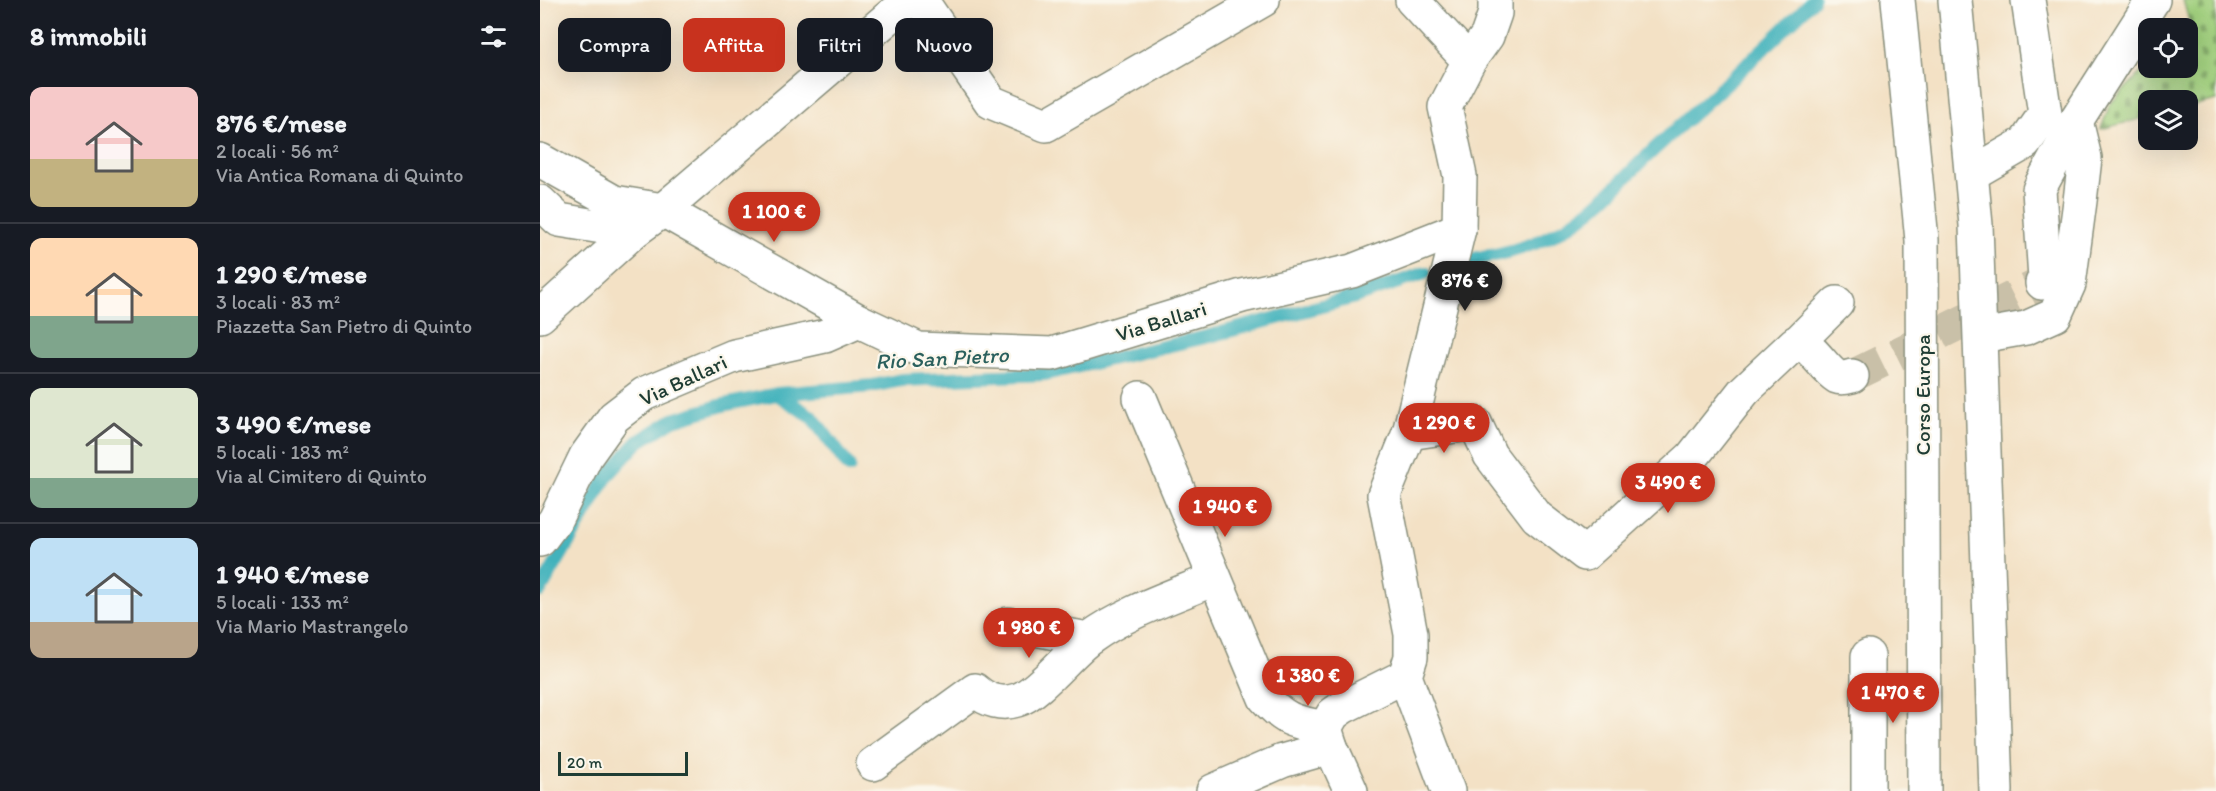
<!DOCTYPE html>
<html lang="it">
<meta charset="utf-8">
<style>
:root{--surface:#171b24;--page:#20242c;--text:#f1f3f6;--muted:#9ea1a6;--line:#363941;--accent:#c8321e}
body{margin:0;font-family:Itim,sans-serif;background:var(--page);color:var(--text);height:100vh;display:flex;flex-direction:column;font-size:22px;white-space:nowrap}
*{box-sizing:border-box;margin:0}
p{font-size:20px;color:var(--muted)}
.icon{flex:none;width:33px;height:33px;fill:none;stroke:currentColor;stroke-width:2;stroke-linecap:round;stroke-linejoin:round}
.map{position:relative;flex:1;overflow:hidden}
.panel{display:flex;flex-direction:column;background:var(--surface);width:540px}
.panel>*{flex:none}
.banner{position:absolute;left:18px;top:18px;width:570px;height:54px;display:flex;gap:12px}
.buttons{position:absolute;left:1598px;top:18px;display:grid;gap:12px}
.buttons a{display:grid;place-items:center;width:60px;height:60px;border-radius:12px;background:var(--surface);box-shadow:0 6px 24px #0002;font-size:30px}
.scale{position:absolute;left:18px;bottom:15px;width:130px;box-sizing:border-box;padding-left:6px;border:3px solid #1f3d34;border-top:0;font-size:16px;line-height:21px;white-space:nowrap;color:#1f3d34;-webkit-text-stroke:4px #fbf7ec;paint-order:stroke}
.price{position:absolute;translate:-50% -51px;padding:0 14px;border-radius:21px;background:var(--accent);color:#fff;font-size:20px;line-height:39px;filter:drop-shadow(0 2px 3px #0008)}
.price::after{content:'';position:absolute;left:50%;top:36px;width:18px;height:14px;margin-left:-9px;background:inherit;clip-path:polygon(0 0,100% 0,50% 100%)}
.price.selected{background:#222;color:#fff}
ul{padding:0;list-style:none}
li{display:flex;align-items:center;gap:18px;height:150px;padding:0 30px}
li+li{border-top:2px solid var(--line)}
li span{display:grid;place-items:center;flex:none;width:168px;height:120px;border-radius:12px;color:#555}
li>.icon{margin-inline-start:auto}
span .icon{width:72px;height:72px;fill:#fffc;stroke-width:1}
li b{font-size:26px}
h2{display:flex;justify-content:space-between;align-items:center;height:72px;padding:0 30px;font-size:26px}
.tag{padding:0 21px;border-radius:12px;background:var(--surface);box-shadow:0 6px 24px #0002;font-size:21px;line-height:54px}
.tag.selected{background:var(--accent);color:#fff}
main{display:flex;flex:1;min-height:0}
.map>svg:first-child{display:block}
.cemetery{fill:url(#cemetery-stones);stroke:#5f8658;stroke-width:1.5}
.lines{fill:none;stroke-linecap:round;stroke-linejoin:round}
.stream{stroke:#42b2bc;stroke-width:14}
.minor-tunnel{stroke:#c9c0a8;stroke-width:33;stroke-dasharray:33 16;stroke-linecap:butt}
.minor-casing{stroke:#898f7c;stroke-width:36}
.major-casing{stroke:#898f7c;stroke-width:36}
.minor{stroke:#fff;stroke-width:33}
.major{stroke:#fff;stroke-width:33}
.labels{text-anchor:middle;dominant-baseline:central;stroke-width:4.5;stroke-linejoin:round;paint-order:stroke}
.street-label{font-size:21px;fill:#1f3d34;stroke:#fbf7ec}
.water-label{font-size:22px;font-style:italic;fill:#2a605d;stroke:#fbf7ec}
</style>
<main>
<section class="panel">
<h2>8 immobili<svg class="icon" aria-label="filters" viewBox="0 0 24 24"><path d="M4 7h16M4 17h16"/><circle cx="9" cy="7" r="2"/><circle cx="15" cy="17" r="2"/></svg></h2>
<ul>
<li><span style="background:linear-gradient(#f6c9c9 60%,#c2b280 0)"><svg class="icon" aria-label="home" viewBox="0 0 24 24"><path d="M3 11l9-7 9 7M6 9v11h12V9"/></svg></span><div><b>876 €/mese</b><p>2 locali · 56 m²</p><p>Via Antica Romana di Quinto</p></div></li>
<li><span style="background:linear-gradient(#ffd9b3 65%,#7fa58c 0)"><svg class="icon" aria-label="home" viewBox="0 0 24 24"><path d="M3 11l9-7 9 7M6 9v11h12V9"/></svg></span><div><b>1 290 €/mese</b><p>3 locali · 83 m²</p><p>Piazzetta San Pietro di Quinto</p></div></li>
<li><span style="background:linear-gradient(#dfe7d0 75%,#7fa58c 0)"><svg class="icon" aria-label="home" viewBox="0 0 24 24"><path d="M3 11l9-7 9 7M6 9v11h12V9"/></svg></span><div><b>3 490 €/mese</b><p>5 locali · 183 m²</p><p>Via al Cimitero di Quinto</p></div></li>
<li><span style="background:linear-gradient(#bfe0f5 70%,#b9a48a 0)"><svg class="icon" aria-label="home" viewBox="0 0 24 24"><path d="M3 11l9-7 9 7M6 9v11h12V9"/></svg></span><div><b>1 940 €/mese</b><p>5 locali · 133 m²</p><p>Via Mario Mastrangelo</p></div></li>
</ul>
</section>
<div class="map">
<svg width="1676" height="791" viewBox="0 0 1676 791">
<defs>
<pattern id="cemetery-stones" width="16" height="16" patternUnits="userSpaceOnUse" patternTransform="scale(1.5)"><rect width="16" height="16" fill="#9fce7c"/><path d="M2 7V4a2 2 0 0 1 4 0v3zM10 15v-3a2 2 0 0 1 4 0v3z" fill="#81a866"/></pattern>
</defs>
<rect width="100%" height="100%" fill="#fbf7ec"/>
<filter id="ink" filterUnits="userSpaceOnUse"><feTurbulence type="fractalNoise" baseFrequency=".0167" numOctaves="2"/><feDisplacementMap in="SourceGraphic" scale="12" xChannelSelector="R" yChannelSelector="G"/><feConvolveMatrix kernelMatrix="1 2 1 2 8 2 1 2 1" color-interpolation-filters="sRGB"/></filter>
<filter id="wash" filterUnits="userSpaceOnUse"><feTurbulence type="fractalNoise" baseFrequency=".008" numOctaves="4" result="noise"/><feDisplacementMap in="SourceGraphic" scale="24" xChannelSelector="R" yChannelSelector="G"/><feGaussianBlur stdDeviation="1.35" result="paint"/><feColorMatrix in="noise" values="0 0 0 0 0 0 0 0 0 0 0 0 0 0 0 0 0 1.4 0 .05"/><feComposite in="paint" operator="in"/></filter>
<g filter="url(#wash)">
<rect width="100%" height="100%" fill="#f3e1c5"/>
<!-- cemetery -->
<polygon class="cemetery" points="1643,0 1676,0 1676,100 1647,107 1647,100 1608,100 1608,117 1561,129 1570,104 1608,66 1647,68 1646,28 1650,24"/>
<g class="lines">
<!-- stream -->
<g class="stream">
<path d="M916,262C946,257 977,252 1004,239C1053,218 1082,178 1120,144C1172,96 1224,51 1273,0"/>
<polyline points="237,394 272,417 309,467"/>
<polyline points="0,591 67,476 98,442 133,420 183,405 237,394 332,386 362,380 505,374 670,336 815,297 885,273"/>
</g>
</g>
</g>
<g filter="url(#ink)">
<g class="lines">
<!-- minor-tunnel -->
<polyline class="minor-tunnel" points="1312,376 1502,283"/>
<defs>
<g id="minor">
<polyline points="381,0 451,102 506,125 723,0"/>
<polyline points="872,0 929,61"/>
<polyline points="0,160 74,202 123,210 319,321 378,349 512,354 702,296 812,271 919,229"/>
<polyline points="1433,173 1485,143 1505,114 1488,0"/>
<polyline points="0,202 19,220 93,232"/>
<polyline points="1502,283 1505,278 1499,190 1502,183 1536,121 1613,0"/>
<polyline points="0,316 93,232 123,210 369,0"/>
<polyline points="1441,336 1486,328 1515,315 1529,284 1540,201 1545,158 1536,121"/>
<polyline points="1258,342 1297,303"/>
<path d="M600,398L725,698C745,721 755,722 785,728"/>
<path d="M869,433L935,423L950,455L997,517L1045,554L1152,457L1204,391L1255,343L1260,342C1275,350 1284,369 1297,377C1302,379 1308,377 1312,376"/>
<polyline points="0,540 15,520 46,456 74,417 104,394 194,356 285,336 319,321"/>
<polyline points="462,628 468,624 548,639"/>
<path d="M333,764L435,690C447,701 462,705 477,700C498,694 530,652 550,638C585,612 634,596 674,579"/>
<polyline points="673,791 742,761 791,747"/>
<polyline points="811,791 791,747 785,728 793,714 803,707 865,676"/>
<polyline points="908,791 865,676 871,657 871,634 844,495 869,433 919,229 920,176 905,107 929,61 947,36 955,13 955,0"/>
<polyline points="1328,791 1328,656"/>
</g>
<g id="major">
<polyline points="1358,0 1382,240 1384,791"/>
<polyline points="1415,0 1436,225 1456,791"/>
</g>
</defs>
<!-- minor casing -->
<use href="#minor" class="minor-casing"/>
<!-- major casing -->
<use href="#major" class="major-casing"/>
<!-- minor -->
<use href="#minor" class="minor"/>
<!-- major -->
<use href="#major" class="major"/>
</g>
</g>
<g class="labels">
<!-- street labels -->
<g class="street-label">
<text transform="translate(621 321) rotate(-17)">Via Ballari</text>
<text transform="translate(143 380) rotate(-25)">Via Ballari</text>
<text transform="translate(1382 395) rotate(-90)">Corso Europa</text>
</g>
<!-- water labels -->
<g class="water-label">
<text transform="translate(402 358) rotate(-3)">Rio San Pietro</text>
</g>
</g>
</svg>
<div class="buttons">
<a><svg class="icon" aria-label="locate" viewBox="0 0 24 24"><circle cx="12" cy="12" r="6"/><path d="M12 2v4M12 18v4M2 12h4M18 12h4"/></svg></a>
<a><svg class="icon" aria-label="layers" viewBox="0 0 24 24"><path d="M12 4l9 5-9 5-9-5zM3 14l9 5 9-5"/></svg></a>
</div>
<div class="scale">20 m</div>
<b class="price" style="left:234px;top:243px">1 100 €</b>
<b class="price selected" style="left:925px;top:312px">876 €</b>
<b class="price" style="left:904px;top:454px">1 290 €</b>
<b class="price" style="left:1128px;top:514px">3 490 €</b>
<b class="price" style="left:685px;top:538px">1 940 €</b>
<b class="price" style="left:489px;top:659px">1 980 €</b>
<b class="price" style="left:768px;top:707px">1 380 €</b>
<b class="price" style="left:1353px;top:724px">1 470 €</b>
<div class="banner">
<a class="tag">Compra</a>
<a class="tag selected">Affitta</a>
<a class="tag">Filtri</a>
<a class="tag">Nuovo</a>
</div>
</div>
</main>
